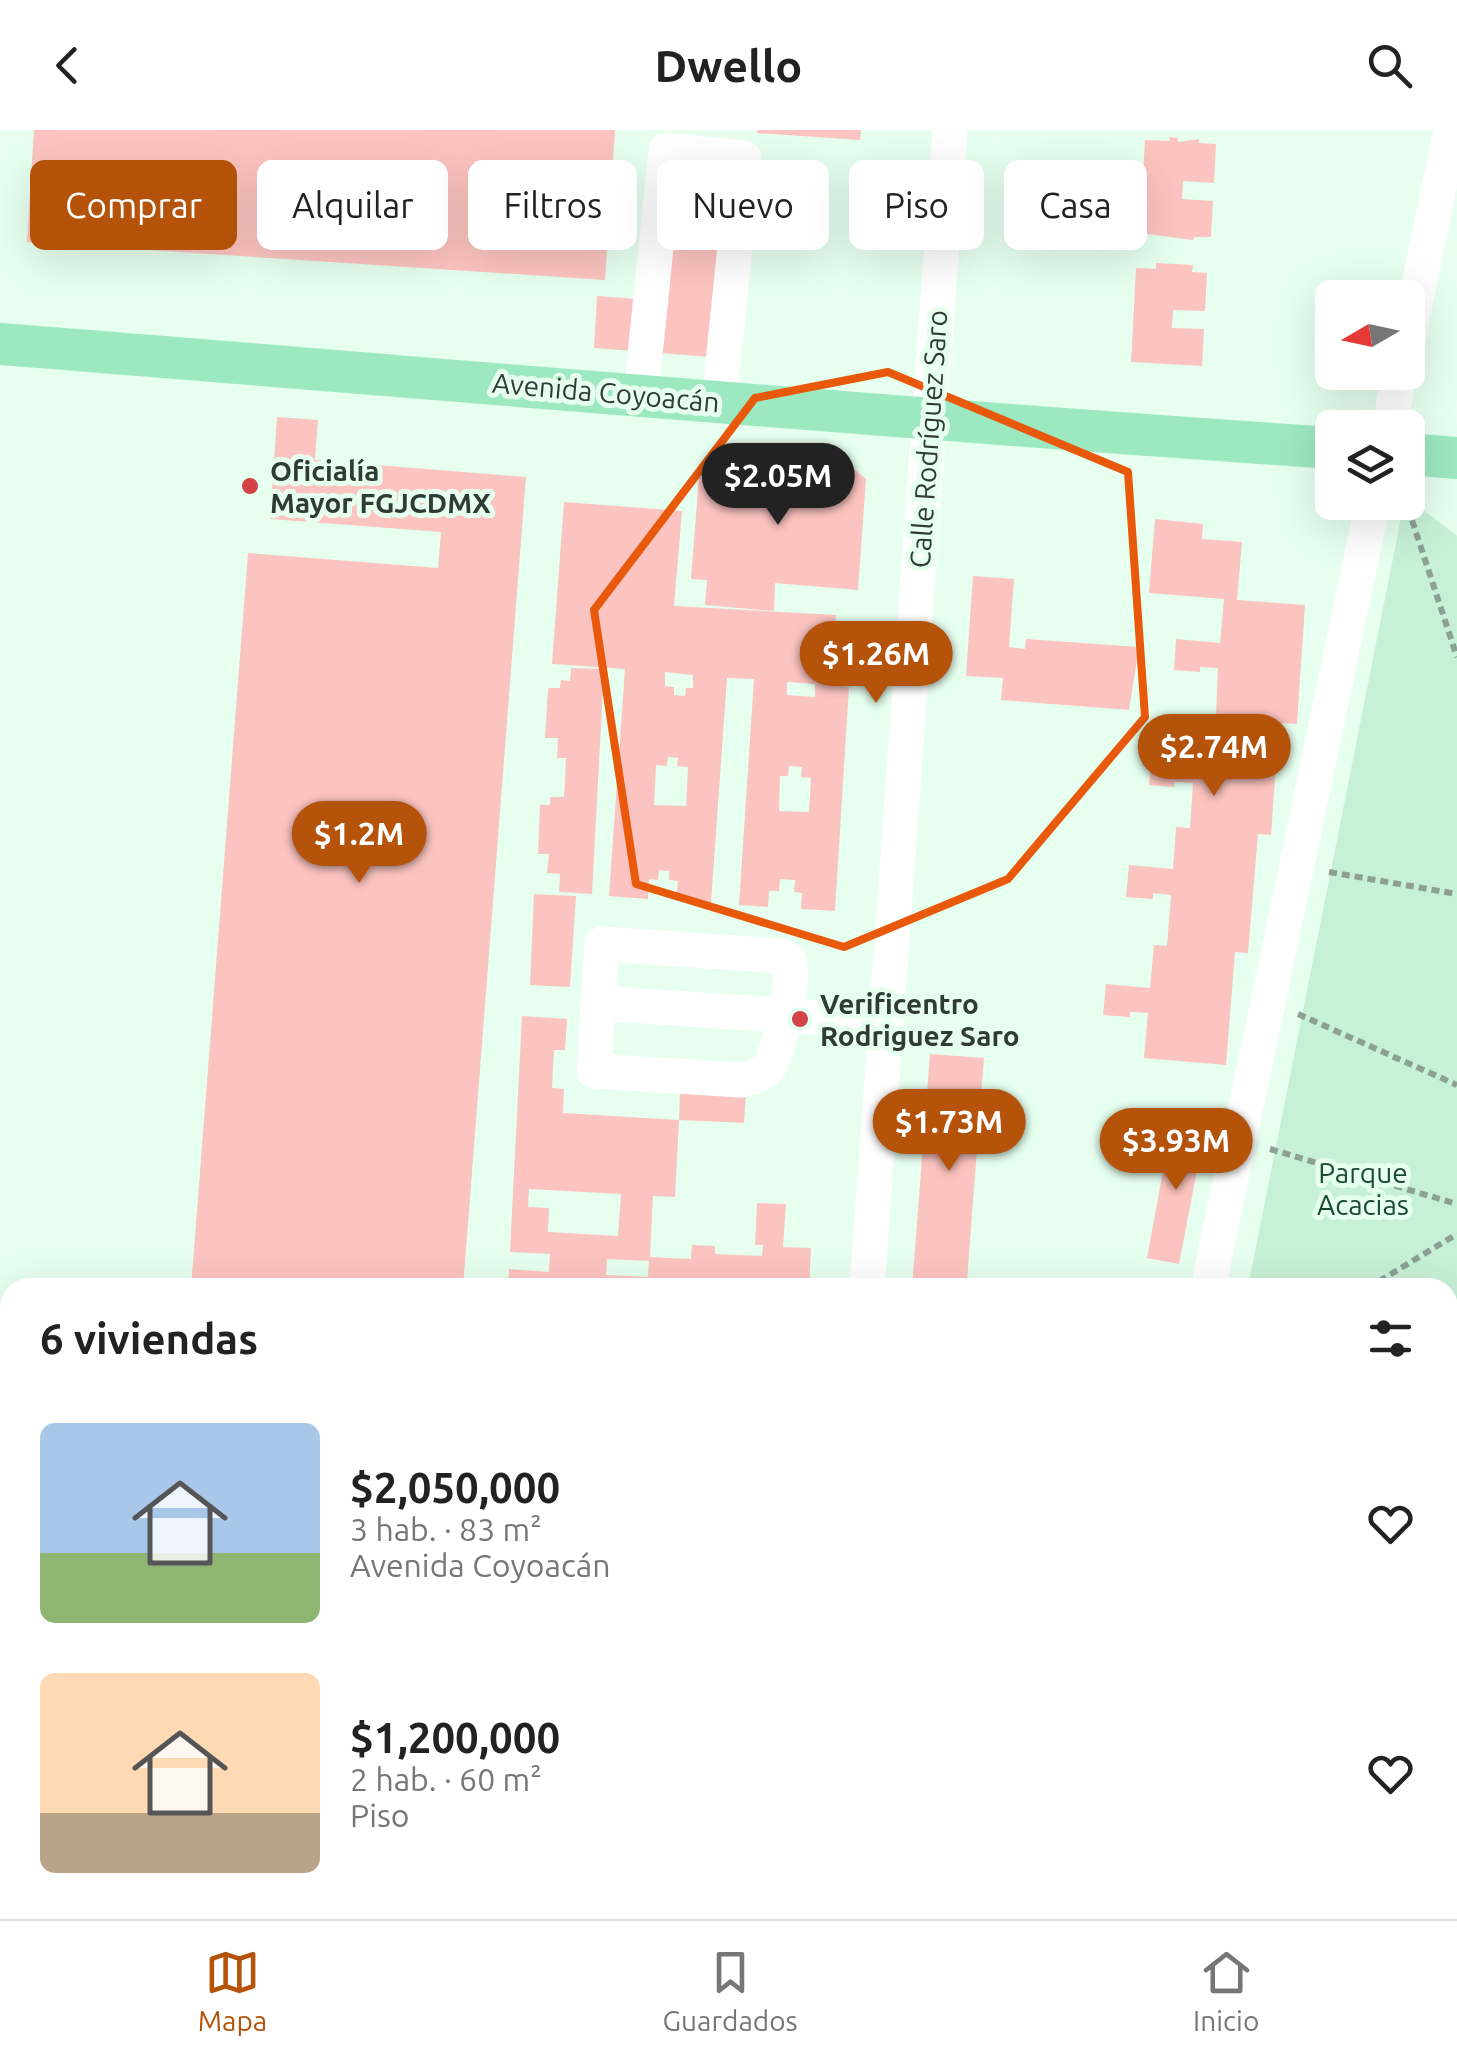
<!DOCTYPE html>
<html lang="es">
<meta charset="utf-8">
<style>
:root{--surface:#fff;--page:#f2f2f2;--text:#222;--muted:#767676;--line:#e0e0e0;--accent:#b45309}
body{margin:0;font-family:Ubuntu,sans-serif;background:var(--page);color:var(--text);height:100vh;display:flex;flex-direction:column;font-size:38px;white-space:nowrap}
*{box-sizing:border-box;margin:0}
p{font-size:32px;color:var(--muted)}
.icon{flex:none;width:55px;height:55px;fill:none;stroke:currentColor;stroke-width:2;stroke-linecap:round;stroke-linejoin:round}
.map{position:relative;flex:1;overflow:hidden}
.details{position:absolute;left:0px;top:1148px;width:1458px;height:642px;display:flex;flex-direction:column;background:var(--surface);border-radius:30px 30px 0 0;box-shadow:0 10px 40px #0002}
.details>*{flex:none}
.top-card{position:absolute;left:30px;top:30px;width:1398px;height:90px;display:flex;gap:20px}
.needle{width:65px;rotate:261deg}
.tools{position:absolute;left:1315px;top:150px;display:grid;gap:20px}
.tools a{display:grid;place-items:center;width:110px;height:110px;border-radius:15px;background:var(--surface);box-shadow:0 10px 40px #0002;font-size:50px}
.price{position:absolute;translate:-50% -85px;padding:0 22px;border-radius:35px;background:var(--accent);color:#fff;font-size:32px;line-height:65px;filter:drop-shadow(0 2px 5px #0008)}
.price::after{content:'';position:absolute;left:50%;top:60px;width:30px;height:22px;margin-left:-15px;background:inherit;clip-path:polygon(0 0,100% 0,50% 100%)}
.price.on{background:#222;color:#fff}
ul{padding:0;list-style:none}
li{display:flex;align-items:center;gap:30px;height:250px;padding:0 40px}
li span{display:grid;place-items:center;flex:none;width:280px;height:200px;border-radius:15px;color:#555}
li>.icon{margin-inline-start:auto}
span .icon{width:120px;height:120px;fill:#fffc;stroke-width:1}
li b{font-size:42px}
h2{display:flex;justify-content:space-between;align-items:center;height:120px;padding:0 40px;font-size:42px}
.tag{padding:0 35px;border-radius:15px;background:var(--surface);box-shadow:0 10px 40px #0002;font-size:35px;line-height:90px}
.tag.on{background:var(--accent);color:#fff}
header{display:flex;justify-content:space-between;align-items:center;height:130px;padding:0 40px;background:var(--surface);font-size:45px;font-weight:700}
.dock{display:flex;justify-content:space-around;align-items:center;height:140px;border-top:2px solid var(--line);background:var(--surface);font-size:28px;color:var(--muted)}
.dock a{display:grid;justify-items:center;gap:5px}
.dock .on{color:var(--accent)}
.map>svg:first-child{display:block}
.green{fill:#c7f1d7}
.building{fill:#fcc4c0;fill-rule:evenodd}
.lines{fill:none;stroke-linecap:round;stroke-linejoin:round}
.path{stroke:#8da094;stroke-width:6;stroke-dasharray:8 5;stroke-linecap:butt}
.minor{stroke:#fff;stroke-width:35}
.major{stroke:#9ce8c1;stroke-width:42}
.marked{fill:none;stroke:#e8590c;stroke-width:8;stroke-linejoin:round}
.poi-dot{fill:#d24247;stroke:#e6ffef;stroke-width:4}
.labels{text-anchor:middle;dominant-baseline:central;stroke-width:10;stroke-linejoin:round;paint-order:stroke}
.street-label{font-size:28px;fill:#2f3b34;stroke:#e6ffef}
.poi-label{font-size:28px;font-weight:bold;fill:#2f3b34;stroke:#e6ffef;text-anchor:start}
.park-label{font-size:28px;fill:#1a4931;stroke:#e6ffef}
</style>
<header><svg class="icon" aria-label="back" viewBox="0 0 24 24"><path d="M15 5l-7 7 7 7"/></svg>Dwello<svg class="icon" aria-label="search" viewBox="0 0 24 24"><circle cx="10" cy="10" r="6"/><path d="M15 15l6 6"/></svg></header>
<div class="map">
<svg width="1457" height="1789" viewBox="0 0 1457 1789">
<rect width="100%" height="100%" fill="#e6ffef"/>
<!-- green -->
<polygon class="green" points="1408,368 1457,406 1457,1283 1448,1282 1448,1158 1248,1157 1404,373 1408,372"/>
<!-- building -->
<g class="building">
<polygon points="34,0 615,0 605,150 27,112"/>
<polygon points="757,0 861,0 860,10 757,3"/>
<polygon points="1169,7 1178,8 1178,12 1199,9 1199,13 1216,14 1214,53 1183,51 1182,69 1213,71 1211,107 1194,107 1193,110 1140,103 1145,10 1170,11"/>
<polygon points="659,50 750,57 711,227 594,218 597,166 651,170"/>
<polygon points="1156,133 1193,135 1192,142 1207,143 1205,181 1173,180 1172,198 1204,199 1202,236 1131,232 1136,138 1156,139"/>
<polygon points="277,287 318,290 315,330 526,347 463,1158 191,1158 248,423 438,438 441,402 270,389"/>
<polygon points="729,321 843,330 866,349 858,460 775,453 774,481 705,475 707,450 691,449 699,347 726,350"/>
<path d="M564,372L682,381L674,476L836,485L830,555L849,557L835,781L801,779L802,763L794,762L795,750L780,749L779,761H769L768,777L739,775L754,549L727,548L711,773L676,771L678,751L669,750V741L659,740L658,750L649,749L648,769L609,766L625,539L552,534ZM665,542L693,545V558H686L685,566L674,565V557L665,556ZM787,552L815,554V567L787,565ZM668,627L678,628L677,636L688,637L686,676L654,675L656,635L667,636ZM789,636L802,637L801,647L811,648L809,682L779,681L780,646H788Z"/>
<polygon points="1155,389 1203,394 1202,409 1242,412 1237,470 1305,475 1297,594 1279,593 1271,705 1258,704 1248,823 1235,822 1226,935 1144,928 1148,883 1130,882 1130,887 1103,885 1106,854 1150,858 1154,815 1167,816 1171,765 1153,763 1153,769 1126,767 1129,735 1173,739 1176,697 1190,698 1193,653 1175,652 1174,657 1149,655 1152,624 1195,627 1198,586 1216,588 1218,538 1200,537 1200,542 1174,540 1176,509 1220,513 1224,469 1149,463"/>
<polygon points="973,446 1014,449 1009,517 1025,519 1026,509 1139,517 1129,580 1001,570 1003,548 966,546"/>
<polygon points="571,538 604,539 592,764 559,762 560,744 547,743 549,724 538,724 540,675 550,675 550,667 564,667 566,628 557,628 558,608 545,608 548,558 560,558 561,550 570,551"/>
<polygon points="534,764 576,766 570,857 530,855"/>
<path d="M522,886L567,889L565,920H554L552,958L564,959L563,983L679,990L675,1067L653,1066L650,1127L691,1129L692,1115L715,1116V1124L762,1126L763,1115H755L757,1073L786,1074L783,1117L811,1118L809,1158H508L509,1139L549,1142L550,1124L510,1122ZM529,1059L621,1064L618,1106L548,1102L549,1078L528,1077ZM607,1129L649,1131L648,1147L606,1145Z"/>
<polygon points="930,924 984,928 967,1151 1014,1155 1014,1158 912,1158"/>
<polygon points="680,960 746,963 744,993 679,990"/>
<polygon points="1172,992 1205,999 1179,1134 1147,1128"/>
<polygon points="1448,1692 1457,1697 1457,1789 1293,1789 1297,1780 1448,1780"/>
<polygon points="56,1780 118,1780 118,1789 55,1789"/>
</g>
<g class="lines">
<!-- path -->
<g class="path">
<polyline points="1408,378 1457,527"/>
<polyline points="1329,742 1457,764"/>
<polyline points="1298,884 1457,955"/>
<polyline points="1270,1019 1457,1074"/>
<polyline points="1368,1158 1457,1104"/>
</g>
<!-- minor -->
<g class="minor">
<polyline points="1408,208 1451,0"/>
<polyline points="641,264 666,20 744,28 719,272"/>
<polyline points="1389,298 1400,242"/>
<path d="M602,814L782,826L789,830C796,844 779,924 768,938C761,946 750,948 740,950L594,941Z"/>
<polyline points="597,873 886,892"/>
<polyline points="867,1158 950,0"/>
<polyline points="1208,1158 1373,372"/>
<polyline points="0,1213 10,1214"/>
<polyline points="1448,1306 1457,1307"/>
<polyline points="0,1624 10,1624"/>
<polyline points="821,1789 822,1780"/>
<polyline points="1071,1789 1073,1780"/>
</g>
<!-- major -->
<g class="major">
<path d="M0,214C444,249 888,288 1332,318"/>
<polyline points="1408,324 1457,328"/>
</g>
</g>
<!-- marked area -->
<path class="marked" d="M888,242L1128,342L1145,587L1008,749L844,817L636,754L594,480L755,268Z"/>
<!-- markers -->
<g class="poi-dot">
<circle cx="250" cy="356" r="10"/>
<circle cx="800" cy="889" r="10"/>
</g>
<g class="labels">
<!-- street labels -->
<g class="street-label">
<text transform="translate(606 262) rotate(5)">Avenida Coyoacán</text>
<text transform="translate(928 309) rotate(-86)">Calle Rodríguez Saro</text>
</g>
<!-- poi labels -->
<g class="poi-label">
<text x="270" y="340">Oficialía<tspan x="270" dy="32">Mayor FGJCDMX</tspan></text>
<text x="820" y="873">Verificentro<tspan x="820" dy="32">Rodriguez Saro</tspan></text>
</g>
<!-- park labels -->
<g class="park-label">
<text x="1363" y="1042">Parque<tspan x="1363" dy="32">Acacias</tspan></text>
</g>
</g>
</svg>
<div class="tools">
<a><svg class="needle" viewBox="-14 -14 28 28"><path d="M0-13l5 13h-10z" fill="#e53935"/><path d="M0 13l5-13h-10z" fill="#767676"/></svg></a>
<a><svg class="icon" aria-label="layers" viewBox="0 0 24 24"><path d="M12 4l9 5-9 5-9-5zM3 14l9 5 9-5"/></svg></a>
</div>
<b class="price on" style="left:778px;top:398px">$2.05M</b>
<b class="price" style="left:876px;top:576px">$1.26M</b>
<b class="price" style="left:1214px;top:669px">$2.74M</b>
<b class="price" style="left:359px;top:756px">$1.2M</b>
<b class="price" style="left:949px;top:1044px">$1.73M</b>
<b class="price" style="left:1176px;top:1063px">$3.93M</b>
<div class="top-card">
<a class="tag on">Comprar</a>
<a class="tag">Alquilar</a>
<a class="tag">Filtros</a>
<a class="tag">Nuevo</a>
<a class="tag">Piso</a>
<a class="tag">Casa</a>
</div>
<section class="details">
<h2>6 viviendas<svg class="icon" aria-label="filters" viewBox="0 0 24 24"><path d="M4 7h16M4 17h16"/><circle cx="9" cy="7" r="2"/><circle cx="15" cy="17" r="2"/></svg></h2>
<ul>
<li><span style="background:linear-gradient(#a9c7e8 65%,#8fb573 0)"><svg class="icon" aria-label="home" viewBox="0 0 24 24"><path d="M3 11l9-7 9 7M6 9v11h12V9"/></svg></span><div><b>$2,050,000</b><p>3 hab. · 83 m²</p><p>Avenida Coyoacán</p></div><svg class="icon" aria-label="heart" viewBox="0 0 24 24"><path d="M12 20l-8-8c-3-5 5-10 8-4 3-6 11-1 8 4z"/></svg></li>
<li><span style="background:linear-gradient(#ffd9b3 70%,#b9a48a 0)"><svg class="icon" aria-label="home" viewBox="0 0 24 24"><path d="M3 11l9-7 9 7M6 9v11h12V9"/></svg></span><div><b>$1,200,000</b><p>2 hab. · 60 m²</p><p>Piso</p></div><svg class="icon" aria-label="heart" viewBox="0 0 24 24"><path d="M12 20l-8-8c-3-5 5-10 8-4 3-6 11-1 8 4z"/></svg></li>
</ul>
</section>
</div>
<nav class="dock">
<a class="on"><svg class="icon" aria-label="map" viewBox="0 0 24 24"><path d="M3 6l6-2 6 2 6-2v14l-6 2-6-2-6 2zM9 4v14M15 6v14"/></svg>Mapa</a>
<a><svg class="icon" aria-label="saved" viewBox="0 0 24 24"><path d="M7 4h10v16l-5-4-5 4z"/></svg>Guardados</a>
<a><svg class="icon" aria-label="home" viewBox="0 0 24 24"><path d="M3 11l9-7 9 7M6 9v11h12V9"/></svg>Inicio</a>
</nav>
